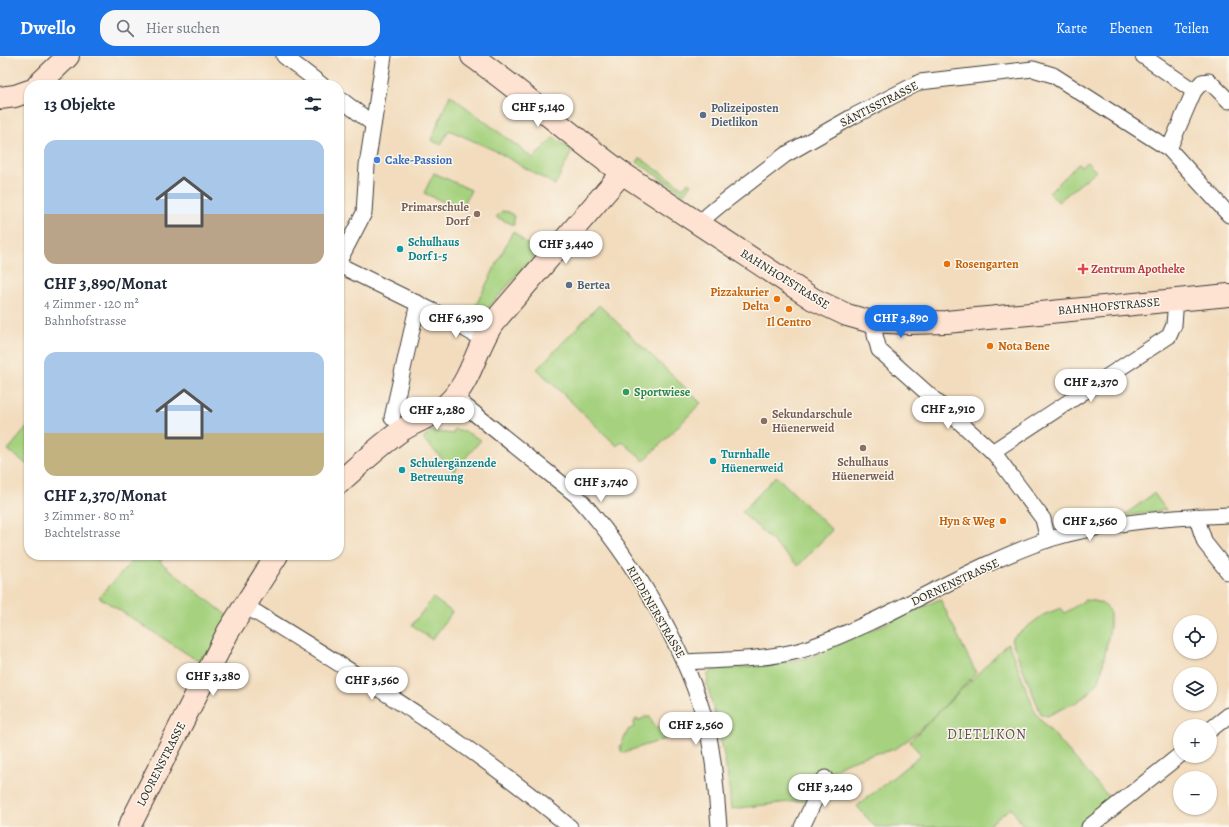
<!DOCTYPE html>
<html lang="de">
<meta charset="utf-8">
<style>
:root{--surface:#fff;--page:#f6f6f7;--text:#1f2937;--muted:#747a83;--accent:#1a73e8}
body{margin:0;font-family:Alegreya,serif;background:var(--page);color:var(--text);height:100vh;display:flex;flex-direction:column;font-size:15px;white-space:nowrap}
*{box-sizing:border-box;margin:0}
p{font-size:13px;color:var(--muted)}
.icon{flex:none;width:22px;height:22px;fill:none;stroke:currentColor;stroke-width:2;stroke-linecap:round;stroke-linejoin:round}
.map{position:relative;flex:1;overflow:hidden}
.side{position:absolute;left:24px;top:24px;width:320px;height:480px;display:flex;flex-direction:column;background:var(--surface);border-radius:16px;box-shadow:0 1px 3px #0004}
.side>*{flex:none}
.tools{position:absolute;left:1173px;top:559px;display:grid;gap:8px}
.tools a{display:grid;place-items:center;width:44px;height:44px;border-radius:50%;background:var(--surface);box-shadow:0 1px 3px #0004;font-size:20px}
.price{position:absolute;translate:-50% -34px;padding:0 9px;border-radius:14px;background:#fff;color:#222;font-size:13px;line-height:26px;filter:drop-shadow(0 1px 2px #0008)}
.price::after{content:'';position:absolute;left:50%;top:24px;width:12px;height:9px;margin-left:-6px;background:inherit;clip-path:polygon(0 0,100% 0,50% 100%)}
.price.selected{background:var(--accent);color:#fff}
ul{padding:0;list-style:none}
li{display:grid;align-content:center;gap:8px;height:212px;padding:0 20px}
li span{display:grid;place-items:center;height:124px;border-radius:12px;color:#555}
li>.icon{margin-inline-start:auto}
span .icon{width:72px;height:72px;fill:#fffc;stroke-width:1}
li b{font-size:17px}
h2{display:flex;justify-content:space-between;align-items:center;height:48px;padding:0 20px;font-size:17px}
header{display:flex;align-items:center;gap:24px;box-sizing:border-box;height:56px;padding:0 20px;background:var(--accent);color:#fff}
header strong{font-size:19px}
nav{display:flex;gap:22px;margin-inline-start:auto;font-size:14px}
.search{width:280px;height:36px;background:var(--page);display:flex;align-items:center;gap:10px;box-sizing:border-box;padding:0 14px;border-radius:16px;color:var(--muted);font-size:15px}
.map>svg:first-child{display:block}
.green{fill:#a6d27f;stroke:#61774e}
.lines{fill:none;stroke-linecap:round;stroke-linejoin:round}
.street-casing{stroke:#3c3934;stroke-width:17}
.secondary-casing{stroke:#3c3934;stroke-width:24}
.street{stroke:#fff;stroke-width:15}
.secondary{stroke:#fee3d2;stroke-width:22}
.service-dot{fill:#5c6f8a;stroke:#fbf7ec;stroke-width:1.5}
.shop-dot{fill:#3f7fe0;stroke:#fbf7ec;stroke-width:1.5}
.education-dot{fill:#8d6e63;stroke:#fbf7ec;stroke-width:1.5}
.culture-dot{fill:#0f9aa8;stroke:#fbf7ec;stroke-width:1.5}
.food-dot{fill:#e8710a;stroke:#fbf7ec;stroke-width:1.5}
.health-dot{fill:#e0444e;stroke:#fbf7ec;stroke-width:1.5}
.leisure-dot{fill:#2e9e5b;stroke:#fbf7ec;stroke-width:1.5}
.labels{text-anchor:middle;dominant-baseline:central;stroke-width:3;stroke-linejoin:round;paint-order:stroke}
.street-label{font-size:12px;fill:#1c1c1c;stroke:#fbf7ec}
.service-label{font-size:12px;font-weight:bold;fill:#4e5e75;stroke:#fbf7ec;text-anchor:start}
.shop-label{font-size:12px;font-weight:bold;fill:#366cbe;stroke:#fbf7ec;text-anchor:start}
.education-label{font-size:12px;font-weight:bold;fill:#785e54;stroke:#fbf7ec;text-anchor:end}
.culture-label{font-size:12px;font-weight:bold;fill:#0d838f;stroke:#fbf7ec;text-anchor:start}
.food-label{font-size:12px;font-weight:bold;fill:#c56008;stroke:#fbf7ec;text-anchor:start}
.health-label{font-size:12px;font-weight:bold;fill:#be3a42;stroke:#fbf7ec;text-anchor:start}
.leisure-label{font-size:12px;font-weight:bold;fill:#27864d;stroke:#fbf7ec;text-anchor:start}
.quarter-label{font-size:14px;letter-spacing:1px;fill:#694d5c;stroke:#fbf7ec}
</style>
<header>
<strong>Dwello</strong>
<div class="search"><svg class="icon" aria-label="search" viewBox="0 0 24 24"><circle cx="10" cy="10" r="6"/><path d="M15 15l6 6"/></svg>Hier suchen</div>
<nav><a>Karte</a><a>Ebenen</a><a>Teilen</a></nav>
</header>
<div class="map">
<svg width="1229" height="771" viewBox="0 0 1229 771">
<rect width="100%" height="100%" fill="#fbf7ec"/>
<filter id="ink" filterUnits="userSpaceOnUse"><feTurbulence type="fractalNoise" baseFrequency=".025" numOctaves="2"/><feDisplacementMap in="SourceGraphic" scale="8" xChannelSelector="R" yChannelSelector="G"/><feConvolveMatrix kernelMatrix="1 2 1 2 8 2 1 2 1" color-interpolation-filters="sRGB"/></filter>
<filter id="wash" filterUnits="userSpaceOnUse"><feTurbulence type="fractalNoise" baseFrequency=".012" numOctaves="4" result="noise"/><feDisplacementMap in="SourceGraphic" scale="16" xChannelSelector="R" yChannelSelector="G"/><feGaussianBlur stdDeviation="0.9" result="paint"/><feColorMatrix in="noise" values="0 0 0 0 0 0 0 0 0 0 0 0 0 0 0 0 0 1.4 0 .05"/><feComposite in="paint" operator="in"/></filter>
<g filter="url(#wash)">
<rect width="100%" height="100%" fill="#f2dcbd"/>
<!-- green -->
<g class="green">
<polygon points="450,39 533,102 554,81 572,95 555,129 496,95 449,74 441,89 431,84"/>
<polygon points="640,102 683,132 688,126 691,128 684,138 637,106"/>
<polygon points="1087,106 1096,115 1058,146 1049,137 1078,108 1081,110"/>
<polygon points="434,117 471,134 461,154 424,137"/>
<polygon points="502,155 509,156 514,160 514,169 496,161"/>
<polygon points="513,175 537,197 482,259 473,255"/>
<polygon points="599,249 701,347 644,405 622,385 617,390 537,313"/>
<polygon points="29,369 29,410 8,394"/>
<polygon points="454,373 464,375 481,384 454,415 423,383 431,375 453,378"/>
<polygon points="776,420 832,474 798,510 742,456"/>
<polygon points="1154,437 1166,454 1123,460 1153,438"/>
<polygon points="138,499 164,499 160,506 229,561 203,608 99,541"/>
<polygon points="433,542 452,556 432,584 412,569"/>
<path d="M940,543L976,617C951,642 927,671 898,691C892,695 882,696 874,698C840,707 830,711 814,743L731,753C728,708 718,671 707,628L708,618L714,613L772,609L811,601Z"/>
<path d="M1085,544C1096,545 1103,546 1110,555V572L1100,623L1088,638L1077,646L1047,660L1041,658L1011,583L1043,559L1061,552L1065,557Z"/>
<polygon points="1008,587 1036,658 1108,740 1107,745 1109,749 1080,771 1024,771 1011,752 986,771 875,771 857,750 921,699 910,685"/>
<polygon points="645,661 650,661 655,672 668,667 674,680 622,697 620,691 628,674 634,671 633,668 636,663 640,664"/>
</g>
</g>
<g filter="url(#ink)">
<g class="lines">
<defs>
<g id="street">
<polyline points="284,0 322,29"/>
<polyline points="1143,0 1194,35"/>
<polyline points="339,42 373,68"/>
<polyline points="1169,93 1194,35 1202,26 1209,25 1229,45"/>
<polyline points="701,169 708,159 720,149 785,99 852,61 920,26 1033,13 1053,19 1169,93 1229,159"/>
<polyline points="339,205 364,157 367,109 384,0"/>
<polyline points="339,209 443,260 482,283"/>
<polyline points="875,266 875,279 879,294 994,397 1043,463 1048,484"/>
<path d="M454,341L576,439C630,498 681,584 704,660C714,696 716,734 719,771"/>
<polyline points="392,362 418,247"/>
<polyline points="992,396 1169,280 1174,269 1176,243"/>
<polyline points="1196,460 1205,487 1229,517"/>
<path d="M244,549C356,618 469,686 570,771"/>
<path d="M685,606C724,604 764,604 802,594C828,586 853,574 877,563C933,536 992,502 1050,483C1105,466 1172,461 1229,459"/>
<polyline points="1210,674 1229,659"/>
<polyline points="802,771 825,722"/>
<polyline points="1089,771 1180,699"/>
</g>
<g id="secondary">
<path d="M472,0C524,37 571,80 622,117L813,243L847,259L868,265L909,267L946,266L1229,239"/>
<polyline points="38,29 68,0"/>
<polyline points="0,42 15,40 29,35"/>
<path d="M339,427C359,409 379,390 402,374C419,363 440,358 453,342C472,321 477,290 493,267L622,117"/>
<polyline points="129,771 228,576 277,499"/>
</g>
</defs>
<!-- street casing -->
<use href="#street" class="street-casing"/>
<!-- secondary casing -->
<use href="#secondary" class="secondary-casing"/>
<!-- street -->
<use href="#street" class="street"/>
<!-- secondary -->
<use href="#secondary" class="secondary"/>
</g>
</g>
<!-- markers -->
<g class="service-dot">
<circle cx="703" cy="59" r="4"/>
<circle cx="569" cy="229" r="4"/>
</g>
<circle class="shop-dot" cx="377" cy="104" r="4"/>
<g class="education-dot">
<circle cx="477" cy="158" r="4"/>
<circle cx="764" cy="365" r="4"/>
<circle cx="863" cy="392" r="4"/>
</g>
<g class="culture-dot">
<circle cx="400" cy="193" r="4"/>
<circle cx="713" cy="405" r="4"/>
<circle cx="402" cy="414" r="4"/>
</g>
<g class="food-dot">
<circle cx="947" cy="208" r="4"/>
<circle cx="777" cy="243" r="4"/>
<circle cx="789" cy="253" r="4"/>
<circle cx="990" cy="290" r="4"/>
<circle cx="1003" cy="465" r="4"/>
</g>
<path class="health-dot" d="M1081 207h4v4h4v4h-4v4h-4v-4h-4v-4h4z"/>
<circle class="leisure-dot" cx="626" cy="336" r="4"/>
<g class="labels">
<!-- street labels -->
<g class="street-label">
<text transform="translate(879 48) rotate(-27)">SÄNTISSTRASSE</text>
<text transform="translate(785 223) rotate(32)">BAHNHOFSTRASSE</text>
<text transform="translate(1109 250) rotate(-5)">BAHNHOFSTRASSE</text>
<text transform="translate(955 526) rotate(-25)">DORNENSTRASSE</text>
<text transform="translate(656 556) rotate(60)">RIEDENERSTRASSE</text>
<text transform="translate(161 708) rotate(-63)">LOORENSTRASSE</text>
</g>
<!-- service labels -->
<g class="service-label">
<text x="711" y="52">Polizeiposten<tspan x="711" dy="14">Dietlikon</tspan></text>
<text x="577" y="229">Bertea</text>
</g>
<!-- shop labels -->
<g class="shop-label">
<text x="385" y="104">Cake-Passion</text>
</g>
<!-- education labels -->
<g class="education-label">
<text x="469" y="151">Primarschule<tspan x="469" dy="14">Dorf</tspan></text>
<text x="772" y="358" text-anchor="start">Sekundarschule<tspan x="772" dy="14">Hüenerweid</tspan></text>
<text x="863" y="406" text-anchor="middle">Schulhaus<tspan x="863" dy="14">Hüenerweid</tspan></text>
</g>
<!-- culture labels -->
<g class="culture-label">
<text x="408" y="186">Schulhaus<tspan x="408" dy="14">Dorf 1-5</tspan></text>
<text x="721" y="398">Turnhalle<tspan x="721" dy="14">Hüenerweid</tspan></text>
<text x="410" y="407">Schulergänzende<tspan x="410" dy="14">Betreuung</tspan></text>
</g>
<!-- food labels -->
<g class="food-label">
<text x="955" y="208">Rosengarten</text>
<text x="769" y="236" text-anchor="end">Pizzakurier<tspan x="769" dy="14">Delta</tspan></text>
<text x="789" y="266" text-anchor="middle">Il Centro</text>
<text x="998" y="290">Nota Bene</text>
<text x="995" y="465" text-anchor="end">Hyn &amp; Weg</text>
</g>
<!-- health labels -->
<g class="health-label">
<text x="1091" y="213">Zentrum Apotheke</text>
</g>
<!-- leisure labels -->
<g class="leisure-label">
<text x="634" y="336">Sportwiese</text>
</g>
<!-- quarter labels -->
<g class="quarter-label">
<text x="987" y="678">DIETLIKON</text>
</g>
</g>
</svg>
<div class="tools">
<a><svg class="icon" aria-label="locate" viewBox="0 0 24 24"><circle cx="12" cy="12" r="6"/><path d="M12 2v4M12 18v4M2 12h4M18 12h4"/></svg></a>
<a><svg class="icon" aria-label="layers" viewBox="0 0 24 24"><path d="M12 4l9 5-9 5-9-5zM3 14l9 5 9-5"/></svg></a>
<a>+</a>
<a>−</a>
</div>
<b class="price" style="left:538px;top:72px">CHF 5,140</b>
<b class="price" style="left:566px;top:209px">CHF 3,440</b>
<b class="price" style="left:456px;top:283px">CHF 6,390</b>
<b class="price selected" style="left:901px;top:283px">CHF 3,890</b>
<b class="price" style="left:1091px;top:347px">CHF 2,370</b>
<b class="price" style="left:948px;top:374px">CHF 2,910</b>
<b class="price" style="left:437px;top:375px">CHF 2,280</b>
<b class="price" style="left:601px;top:447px">CHF 3,740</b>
<b class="price" style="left:1090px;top:486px">CHF 2,560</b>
<b class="price" style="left:213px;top:641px">CHF 3,380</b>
<b class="price" style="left:372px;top:645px">CHF 3,560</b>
<b class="price" style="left:696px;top:690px">CHF 2,560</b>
<b class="price" style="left:825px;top:752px">CHF 3,240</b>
<section class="side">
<h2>13 Objekte<svg class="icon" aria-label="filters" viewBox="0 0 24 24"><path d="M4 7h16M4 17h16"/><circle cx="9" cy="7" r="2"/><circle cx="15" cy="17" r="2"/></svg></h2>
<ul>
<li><span style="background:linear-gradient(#a9c7e8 60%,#b9a48a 0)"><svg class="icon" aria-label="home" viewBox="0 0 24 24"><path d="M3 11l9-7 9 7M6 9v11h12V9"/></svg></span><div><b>CHF 3,890/Monat</b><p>4 Zimmer · 120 m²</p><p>Bahnhofstrasse</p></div></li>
<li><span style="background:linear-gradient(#a9c7e8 65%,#c2b280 0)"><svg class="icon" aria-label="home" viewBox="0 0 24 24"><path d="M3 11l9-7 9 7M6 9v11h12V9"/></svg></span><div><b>CHF 2,370/Monat</b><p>3 Zimmer · 80 m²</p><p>Bachtelstrasse</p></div></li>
</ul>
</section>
</div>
